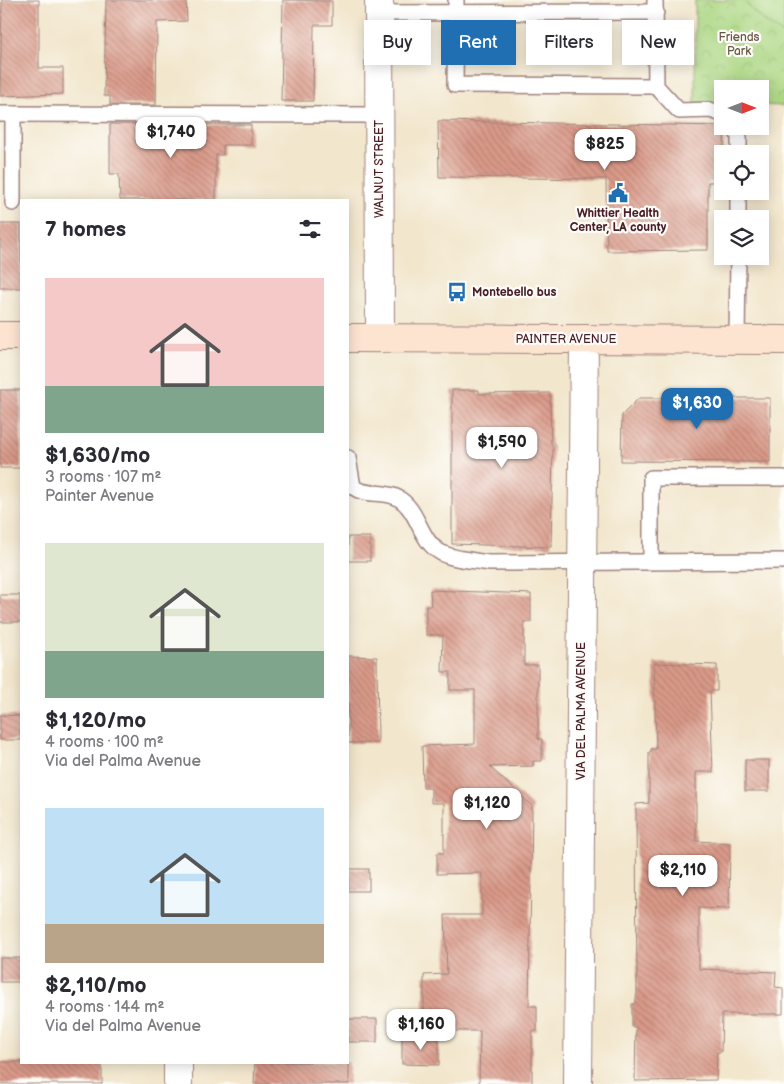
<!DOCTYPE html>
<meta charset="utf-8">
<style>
:root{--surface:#fff;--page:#f7f7f7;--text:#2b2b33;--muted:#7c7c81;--accent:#1f6fb2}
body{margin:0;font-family:"Balsamiq Sans",sans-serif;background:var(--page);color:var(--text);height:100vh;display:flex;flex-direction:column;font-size:19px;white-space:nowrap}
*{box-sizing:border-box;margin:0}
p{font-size:16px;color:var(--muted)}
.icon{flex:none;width:28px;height:28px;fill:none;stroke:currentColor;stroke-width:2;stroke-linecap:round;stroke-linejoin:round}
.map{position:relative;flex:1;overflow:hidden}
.drawer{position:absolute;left:20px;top:199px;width:329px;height:865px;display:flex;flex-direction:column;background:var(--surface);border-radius:0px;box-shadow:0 2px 12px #0003}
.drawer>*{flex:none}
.top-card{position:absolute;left:364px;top:20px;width:345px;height:45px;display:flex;gap:10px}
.needle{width:32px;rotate:90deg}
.buttons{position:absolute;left:714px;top:80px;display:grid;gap:10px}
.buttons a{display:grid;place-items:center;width:55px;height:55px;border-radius:0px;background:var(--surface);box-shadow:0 2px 12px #0003;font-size:25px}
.price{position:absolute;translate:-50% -42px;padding:0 11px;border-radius:10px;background:#fff;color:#222;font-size:16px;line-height:32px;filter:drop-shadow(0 1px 2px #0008)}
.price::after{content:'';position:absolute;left:50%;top:30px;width:15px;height:11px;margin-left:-8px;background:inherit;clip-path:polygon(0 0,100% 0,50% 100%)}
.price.active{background:var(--accent);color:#fff}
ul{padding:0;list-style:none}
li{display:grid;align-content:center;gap:10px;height:265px;padding:0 25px}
li span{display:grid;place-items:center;height:155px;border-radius:0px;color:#555}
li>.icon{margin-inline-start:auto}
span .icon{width:90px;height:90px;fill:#fffc;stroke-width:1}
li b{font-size:21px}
h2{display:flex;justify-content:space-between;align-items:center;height:60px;padding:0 25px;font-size:21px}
.pill{padding:0 18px;border-radius:0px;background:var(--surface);box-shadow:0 2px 12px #0003;font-size:18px;line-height:45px}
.pill.active{background:var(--accent);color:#fff}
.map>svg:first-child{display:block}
.park{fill:url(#park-crowns);stroke:#7b7b57}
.garden{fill:#acd783;stroke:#7b7b57}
.building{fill:url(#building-back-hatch)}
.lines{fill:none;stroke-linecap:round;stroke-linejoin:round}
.lane-casing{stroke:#9e827c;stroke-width:18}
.street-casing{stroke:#9e827c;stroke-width:30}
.secondary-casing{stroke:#9e827c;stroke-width:30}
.lane{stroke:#fff;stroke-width:15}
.street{stroke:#fff;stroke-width:28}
.secondary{stroke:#fde4d1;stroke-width:28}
.labels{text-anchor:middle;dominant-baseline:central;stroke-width:4.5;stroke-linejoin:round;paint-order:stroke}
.park-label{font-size:12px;fill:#675645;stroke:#fdfcf7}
.street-label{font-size:12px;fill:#4a1f2b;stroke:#fdfcf7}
.poi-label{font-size:12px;font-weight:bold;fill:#4a1f2b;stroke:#fdfcf7}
</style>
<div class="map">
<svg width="784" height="1084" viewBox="0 0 784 1084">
<defs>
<pattern id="park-crowns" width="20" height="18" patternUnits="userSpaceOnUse" patternTransform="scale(1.25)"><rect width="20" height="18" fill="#acd783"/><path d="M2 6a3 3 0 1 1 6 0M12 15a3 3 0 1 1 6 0" fill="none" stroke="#96b871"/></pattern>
<pattern id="building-back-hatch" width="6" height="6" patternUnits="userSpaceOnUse" patternTransform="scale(1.25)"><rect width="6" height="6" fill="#da9a89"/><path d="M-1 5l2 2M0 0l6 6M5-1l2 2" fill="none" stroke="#b37d70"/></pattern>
</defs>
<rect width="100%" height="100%" fill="#fdfcf7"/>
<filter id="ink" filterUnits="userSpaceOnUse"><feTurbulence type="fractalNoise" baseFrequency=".02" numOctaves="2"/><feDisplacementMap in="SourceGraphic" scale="10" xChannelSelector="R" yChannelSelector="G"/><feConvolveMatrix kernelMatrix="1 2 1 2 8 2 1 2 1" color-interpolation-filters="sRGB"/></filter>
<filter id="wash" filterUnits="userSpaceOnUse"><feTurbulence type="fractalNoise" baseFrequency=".0096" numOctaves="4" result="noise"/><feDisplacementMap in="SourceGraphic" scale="20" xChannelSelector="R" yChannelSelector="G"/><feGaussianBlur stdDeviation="1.12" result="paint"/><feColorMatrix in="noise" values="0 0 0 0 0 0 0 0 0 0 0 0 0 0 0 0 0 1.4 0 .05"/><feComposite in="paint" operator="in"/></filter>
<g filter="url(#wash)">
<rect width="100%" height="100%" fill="#f2e6cc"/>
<!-- park -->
<polygon class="park" points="695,0 784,0 784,106 760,105 760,89 722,89 722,105 695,105"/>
<!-- garden -->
<polygon class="garden" points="743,0 784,0 784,35 762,20"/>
<g id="blocks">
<!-- building -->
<g class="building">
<polygon points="2,0 39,0 39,68 63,68 63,94 0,96"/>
<polygon points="106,0 186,0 187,21 157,22 156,105 110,105 110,96 104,96"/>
<polygon points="283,0 332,1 332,25 314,25 313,101 281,101"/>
<polygon points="438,121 725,126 722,182 708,182 708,250 607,251 606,179 439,177"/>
<polygon points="110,124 251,125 251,145 223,145 223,155 216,155 216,200 120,200 119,174 110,174"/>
<rect x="0" y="224" width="21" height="64"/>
<rect x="0" y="390" width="21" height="78"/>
<polygon points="452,390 479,390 479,394 550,393 551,444 553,447 551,547 452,544"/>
<polygon points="639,398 770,398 770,462 621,461 622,415"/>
<rect x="348" y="537" width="22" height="24"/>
<polygon points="430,590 531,594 531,622 524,622 524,665 538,665 538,739 542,739 542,761 533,761 533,766 490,767 532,806 529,1006 537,1006 537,1031 532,1031 532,1084 479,1084 480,1031 424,1031 424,975 447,974 445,915 482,915 482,873 437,874 437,853 444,853 444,803 431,803 431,788 423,788 422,746 475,744 475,690 450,690 450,672 442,672 443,635 426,635 426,606 431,606"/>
<polygon points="0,595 20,595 21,622 0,622"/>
<polygon points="348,656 377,657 378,743 348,743"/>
<polygon points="654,663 717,665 717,691 710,691 713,772 696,772 696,841 730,843 729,909 699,908 699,969 776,972 775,987 783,988 783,1014 722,1014 721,1052 717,1052 716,1080 635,1081 636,1027 632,1027 632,1004 635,1004 637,994 636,804 649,803 649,752 651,752 651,749 656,749"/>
<polygon points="0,715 21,716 21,740 0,740"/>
<rect x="745" y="760" width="24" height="31"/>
<rect x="348" y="869" width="21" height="22"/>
<rect x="0" y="958" width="21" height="24"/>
<rect x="348" y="1019" width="29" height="23"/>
<polygon points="402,1037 439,1037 439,1065 402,1064"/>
<rect x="0" y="1062" width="102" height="22"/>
<polygon points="255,1062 349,1062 349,1084 254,1084"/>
</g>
</g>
</g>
<g filter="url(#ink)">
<use href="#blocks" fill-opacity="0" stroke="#9e827c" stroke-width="1"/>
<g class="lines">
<defs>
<g id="lane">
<polyline points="456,0 455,85 656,86"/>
<polyline points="655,0 656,86 679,111 710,110 722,114"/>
<polyline points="379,13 656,12"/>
<polyline points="0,114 379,115"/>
<polyline points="13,114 13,203"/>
<polyline points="735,126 739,137 739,154"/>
<polyline points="738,219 738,191"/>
<polyline points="737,340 738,256"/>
<path d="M348,458L353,487C367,497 383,490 398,498C419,510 419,540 440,552C453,560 474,560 489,563L784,561"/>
<polyline points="651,561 651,478 784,478"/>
</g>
<g id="street">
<polyline points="379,0 380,338"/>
<polyline points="178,1084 178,1062"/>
<polyline points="578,1084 584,339"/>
</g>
<g id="secondary">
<polyline points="0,336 21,336"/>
<polyline points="348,338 784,340"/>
</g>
</defs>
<!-- lane casing -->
<use href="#lane" class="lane-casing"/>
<!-- street casing -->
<use href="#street" class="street-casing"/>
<!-- secondary casing -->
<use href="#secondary" class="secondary-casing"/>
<!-- lane -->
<use href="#lane" class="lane"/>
<!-- street -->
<use href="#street" class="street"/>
<!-- secondary -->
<use href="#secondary" class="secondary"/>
</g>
</g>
<!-- icons -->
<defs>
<symbol id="civic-bare" viewBox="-9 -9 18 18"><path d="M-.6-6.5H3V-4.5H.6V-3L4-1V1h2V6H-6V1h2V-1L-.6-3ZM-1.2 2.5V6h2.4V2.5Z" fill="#1f6fb2" stroke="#fdfcf7" stroke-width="2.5" paint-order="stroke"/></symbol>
<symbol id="bus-bare" viewBox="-9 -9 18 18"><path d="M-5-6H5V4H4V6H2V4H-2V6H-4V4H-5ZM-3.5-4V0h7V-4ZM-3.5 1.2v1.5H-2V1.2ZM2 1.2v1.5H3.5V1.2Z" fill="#1f6fb2" stroke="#fdfcf7" stroke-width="2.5" paint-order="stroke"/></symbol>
</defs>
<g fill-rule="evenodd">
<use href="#civic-bare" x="604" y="179" width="28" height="28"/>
<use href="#bus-bare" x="443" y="278" width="28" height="28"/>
</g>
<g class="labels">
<!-- park labels -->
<g class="park-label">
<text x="739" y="37">Friends<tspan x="739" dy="14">Park</tspan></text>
</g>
<!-- street labels -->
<g class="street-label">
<text transform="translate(379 169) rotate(-90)">WALNUT STREET</text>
<text x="566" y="339">PAINTER AVENUE</text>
<text transform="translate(581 711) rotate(-90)">VIA DEL PALMA AVENUE</text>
</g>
<!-- poi labels -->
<g class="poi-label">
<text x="618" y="213">Whittier Health<tspan x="618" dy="14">Center, LA county</tspan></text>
<text x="472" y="292" text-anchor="start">Montebello bus</text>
</g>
</g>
</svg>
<div class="buttons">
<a><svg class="needle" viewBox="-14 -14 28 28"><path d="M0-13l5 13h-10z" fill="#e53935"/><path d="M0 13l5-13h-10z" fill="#7c7c81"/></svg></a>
<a><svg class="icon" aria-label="locate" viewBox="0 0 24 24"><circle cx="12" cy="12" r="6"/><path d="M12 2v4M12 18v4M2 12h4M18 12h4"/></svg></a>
<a><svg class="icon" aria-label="layers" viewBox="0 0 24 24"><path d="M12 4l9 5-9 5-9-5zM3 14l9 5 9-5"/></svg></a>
</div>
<b class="price" style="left:171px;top:159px">$1,740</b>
<b class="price" style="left:605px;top:171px">$825</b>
<b class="price active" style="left:697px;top:430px">$1,630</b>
<b class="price" style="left:502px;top:469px">$1,590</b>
<b class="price" style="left:487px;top:830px">$1,120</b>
<b class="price" style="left:683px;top:897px">$2,110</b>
<b class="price" style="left:421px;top:1051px">$1,160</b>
<div class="top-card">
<a class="pill">Buy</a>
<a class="pill active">Rent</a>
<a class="pill">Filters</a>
<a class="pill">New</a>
</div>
<section class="drawer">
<h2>7 homes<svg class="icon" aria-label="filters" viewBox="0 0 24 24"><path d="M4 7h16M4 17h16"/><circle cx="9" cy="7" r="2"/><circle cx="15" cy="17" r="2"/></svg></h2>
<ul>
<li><span style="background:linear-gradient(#f6c9c9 70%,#7fa58c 0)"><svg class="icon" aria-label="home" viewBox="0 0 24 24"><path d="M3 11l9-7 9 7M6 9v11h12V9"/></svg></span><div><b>$1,630/mo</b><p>3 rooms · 107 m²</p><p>Painter Avenue</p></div></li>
<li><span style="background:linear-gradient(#dfe7d0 70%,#7fa58c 0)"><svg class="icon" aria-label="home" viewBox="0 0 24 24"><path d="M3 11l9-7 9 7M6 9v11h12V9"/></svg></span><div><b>$1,120/mo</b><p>4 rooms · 100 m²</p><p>Via del Palma Avenue</p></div></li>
<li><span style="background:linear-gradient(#bfe0f5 75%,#b9a48a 0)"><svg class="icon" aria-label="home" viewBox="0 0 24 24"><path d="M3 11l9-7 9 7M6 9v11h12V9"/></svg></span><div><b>$2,110/mo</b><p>4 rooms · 144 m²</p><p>Via del Palma Avenue</p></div></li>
</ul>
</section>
</div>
